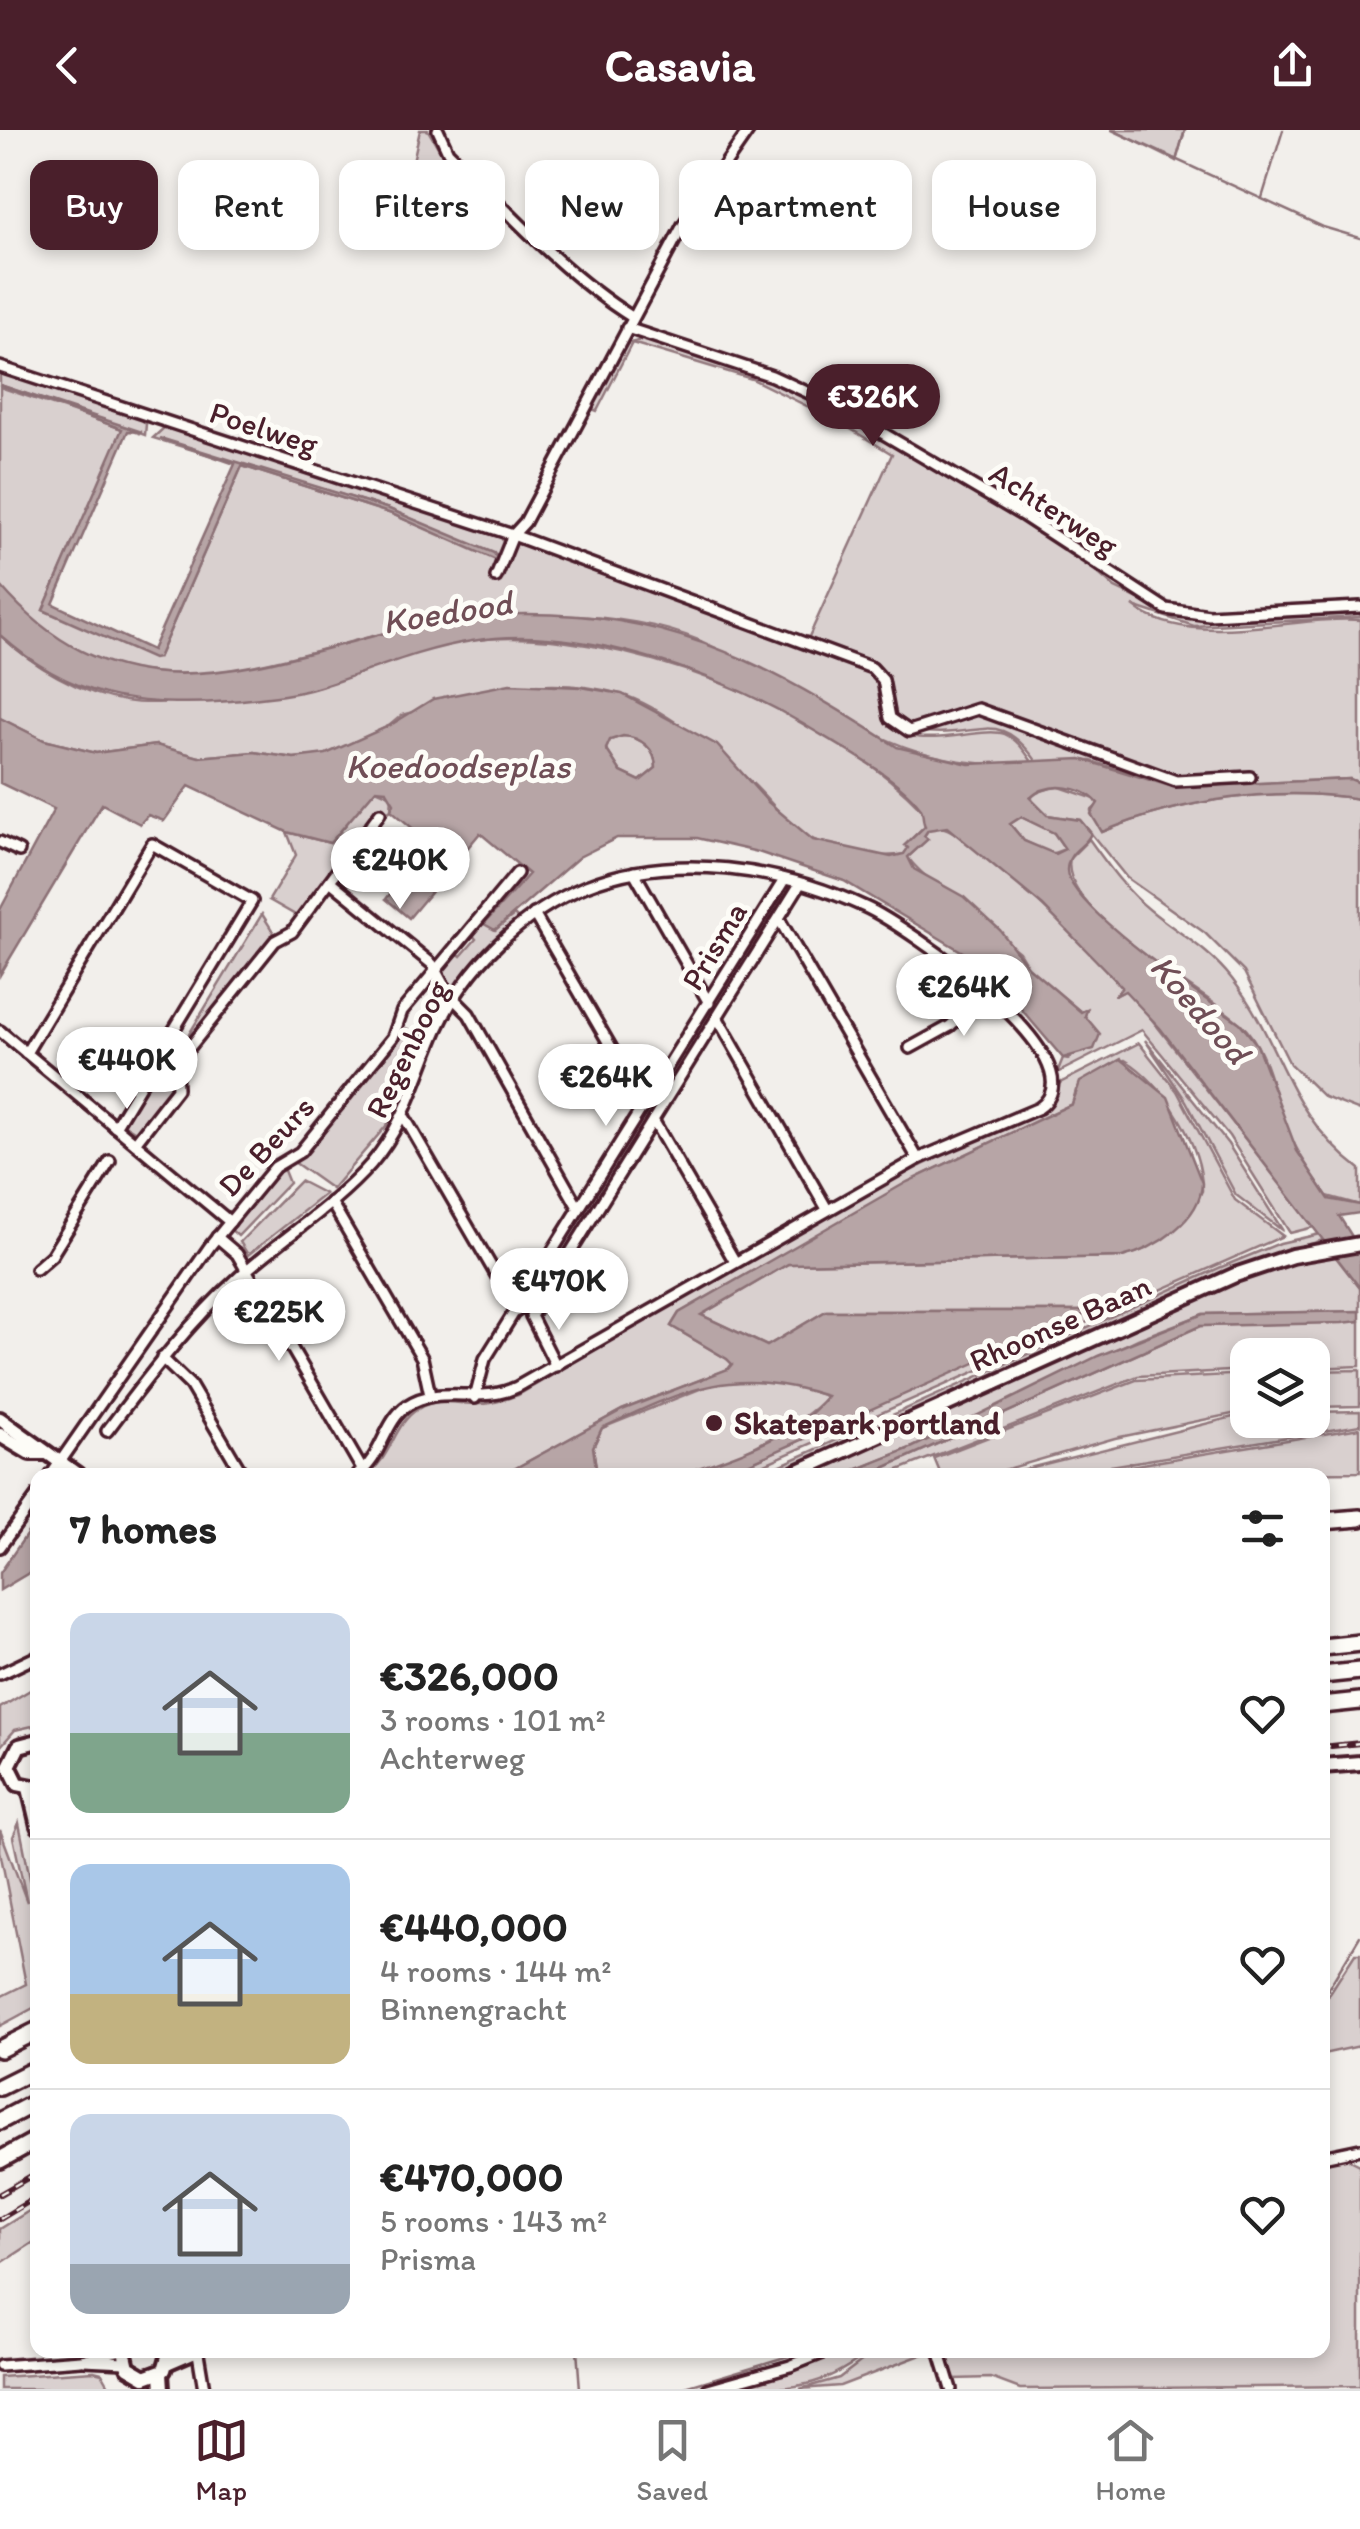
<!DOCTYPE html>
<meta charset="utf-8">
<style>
:root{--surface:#fff;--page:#f2f2f2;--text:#222;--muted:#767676;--line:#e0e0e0;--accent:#4a1f2b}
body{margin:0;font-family:Itim,sans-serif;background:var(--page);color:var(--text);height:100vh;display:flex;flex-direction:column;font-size:38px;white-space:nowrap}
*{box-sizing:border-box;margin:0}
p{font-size:32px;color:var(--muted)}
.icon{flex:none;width:55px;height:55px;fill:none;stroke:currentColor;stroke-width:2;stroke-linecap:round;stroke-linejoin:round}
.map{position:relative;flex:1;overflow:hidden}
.side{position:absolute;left:30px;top:1338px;width:1300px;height:890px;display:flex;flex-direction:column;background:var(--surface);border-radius:20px;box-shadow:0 5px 15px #0003}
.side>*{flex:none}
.banner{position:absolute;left:30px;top:30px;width:1300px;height:90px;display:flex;gap:20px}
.fabs{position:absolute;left:1230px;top:1208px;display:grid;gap:20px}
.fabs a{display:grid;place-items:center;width:100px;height:100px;border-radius:20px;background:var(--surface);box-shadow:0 5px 15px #0003;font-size:50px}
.price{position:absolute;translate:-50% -85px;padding:0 22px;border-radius:35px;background:#fff;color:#222;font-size:32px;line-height:65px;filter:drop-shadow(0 2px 5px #0008)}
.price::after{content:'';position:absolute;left:50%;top:60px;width:30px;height:22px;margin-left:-15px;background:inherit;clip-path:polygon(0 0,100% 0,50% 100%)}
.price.current{background:var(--accent);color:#fff}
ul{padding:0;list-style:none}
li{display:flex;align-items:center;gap:30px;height:250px;padding:0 40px}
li+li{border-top:2px solid var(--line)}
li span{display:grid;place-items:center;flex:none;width:280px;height:200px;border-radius:20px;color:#555}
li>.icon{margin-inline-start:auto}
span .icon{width:120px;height:120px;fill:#fffc;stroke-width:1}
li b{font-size:42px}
h2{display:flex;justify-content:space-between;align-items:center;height:120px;padding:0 40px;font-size:42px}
.pill{padding:0 35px;border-radius:20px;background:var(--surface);box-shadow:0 5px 15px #0003;font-size:35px;line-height:90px}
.pill.current{background:var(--accent);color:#fff}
header{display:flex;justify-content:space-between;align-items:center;height:130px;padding:0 40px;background:var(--accent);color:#fff;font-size:45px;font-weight:700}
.tabs{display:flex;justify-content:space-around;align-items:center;height:140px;border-top:2px solid var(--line);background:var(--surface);font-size:28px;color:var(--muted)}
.tabs a{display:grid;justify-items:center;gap:5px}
.tabs .current{color:var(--accent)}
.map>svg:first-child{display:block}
.green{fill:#d9d0cf;stroke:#92787d;stroke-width:2.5}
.water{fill:#b7a5a6;stroke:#8b6f75;stroke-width:2.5;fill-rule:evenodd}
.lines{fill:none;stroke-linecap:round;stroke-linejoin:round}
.stream{stroke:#8b6f75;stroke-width:2.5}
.street-casing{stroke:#4a1f2b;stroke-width:16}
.secondary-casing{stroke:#4a1f2b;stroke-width:20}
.highway-casing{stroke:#4a1f2b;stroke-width:22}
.street{stroke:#fdfcf7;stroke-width:9}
.secondary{stroke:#fdfcf7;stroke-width:12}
.highway{stroke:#fdfcf7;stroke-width:15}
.rail-casing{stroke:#4a1f2b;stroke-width:6}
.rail{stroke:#fdfcf7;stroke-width:2.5;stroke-dasharray:8;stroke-linecap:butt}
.poi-dot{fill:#4a1f2b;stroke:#fdfcf7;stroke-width:4}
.labels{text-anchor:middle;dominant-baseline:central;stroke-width:10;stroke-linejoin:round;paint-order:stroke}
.street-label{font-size:32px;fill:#4a1f2b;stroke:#fdfcf7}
.poi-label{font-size:32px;font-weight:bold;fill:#4a1f2b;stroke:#fdfcf7;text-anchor:start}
.water-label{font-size:35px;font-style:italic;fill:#704e56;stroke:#fdfcf7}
</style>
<header><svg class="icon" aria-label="back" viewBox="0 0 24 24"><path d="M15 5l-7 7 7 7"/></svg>Casavia<svg class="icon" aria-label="share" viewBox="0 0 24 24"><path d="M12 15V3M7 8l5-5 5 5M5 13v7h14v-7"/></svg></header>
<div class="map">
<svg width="1360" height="2259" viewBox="0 0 1360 2259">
<rect width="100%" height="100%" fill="#f2efeb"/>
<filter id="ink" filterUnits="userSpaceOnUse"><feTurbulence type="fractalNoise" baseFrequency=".01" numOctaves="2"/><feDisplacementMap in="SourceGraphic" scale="20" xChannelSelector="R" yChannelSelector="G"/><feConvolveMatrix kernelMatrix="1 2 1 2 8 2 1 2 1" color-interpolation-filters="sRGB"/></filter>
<g filter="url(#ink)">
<!-- green -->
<g class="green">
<polygon points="420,0 428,0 446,31 487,71 454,50 412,36"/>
<polygon points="1113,0 1185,0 1176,31"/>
<path d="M646,209L720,230L822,271L1065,415L1115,458L1166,482L1210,488L1360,479V487L1194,496L1133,476C1190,521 1293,485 1360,490V653L1350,649L1173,657L1091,631L1037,632C997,577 983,608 926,602L983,582L1176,654L1251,649L1250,645L1174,648L979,577L926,596L906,597L892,586L880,539L807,511L892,324L839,292L752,249L632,213L597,281L592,279L591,272L621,215Z"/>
<polygon points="0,240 140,288 146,294 145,305 0,255"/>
<path d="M0,257L123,299L43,480L158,528L242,336L392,384L495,428L497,426L389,379L153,308L166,296L501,406L505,417L519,411L545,419L877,544C881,558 883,577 890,590C908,626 978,595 1005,604C1017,609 1025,622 1033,633C889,645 819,563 698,510C661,494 611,487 571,486C518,484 466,484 413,496C263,531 118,600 0,456Z"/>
<path d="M0,505C34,536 79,564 126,571C161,577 204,567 239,564C265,562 297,564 322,556C371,540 423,516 474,510C616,494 826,578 923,681L925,696L905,715L909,718L904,724C877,730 823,719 801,702C782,688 769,669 752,653C721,624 660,575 620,564C541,542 477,564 402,585L389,596L326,625L294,628L254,622L199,627L156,615L96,623L44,610L0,588Z"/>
<path d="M623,606C641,607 656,619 656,638L640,651L621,642L606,619L610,610Z"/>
<path d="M1057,656L1095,669L1098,675L1091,681L1102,702C1182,669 1275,656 1360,669V981L1324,967L1290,934L1244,842L1205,803L1127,748L1080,690L1047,685L1032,672V664Z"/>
<polygon points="376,659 392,666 391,680 387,683 381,679 299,787 269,770 296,725 287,702 330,713"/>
<polygon points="1021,687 1054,703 1065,719 1051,724 1024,711 1010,694"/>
<path d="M938,697C966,695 1099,829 1121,857L1125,855L1115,866L1128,859L1314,1097L1290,1103L1229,1006L1142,900L1057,943L1063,928L1069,929L1087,880L1082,883L1028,837L1019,822C997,804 917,744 908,727L927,709L924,706L929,699Z"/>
<path d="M1089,709C1108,735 1125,760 1150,780C1179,804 1208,818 1232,849C1285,917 1283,980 1360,1039V1075L1327,1066C1312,1044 1298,1024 1287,999C1273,966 1268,919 1241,894C1204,860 1057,782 1070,728Z"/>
<polygon points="517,734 529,744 495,800 514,785 520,791 492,815 457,858 450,860 440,842 456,822 461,826 476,809 471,803 519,744 514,739"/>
<polygon points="262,784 274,803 271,810 188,917 183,914"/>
<polygon points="405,898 424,905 392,989 332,1059 294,1032"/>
<polygon points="1145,910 1228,1014 1283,1101 1236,1065 1186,971"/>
<path d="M1139,913L1177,961L1235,1070L1283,1106L740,1345H723L1089,1181H826L767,1216L701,1185L788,1134L1122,1127C1158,1119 1185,1094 1202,1061C1203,1016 1163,952 1125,930L1076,960L1072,974L924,1044L679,1183L671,1196L727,1229L733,1233L729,1239L622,1280L503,1345H365C392,1330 392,1295 418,1279C438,1266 458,1275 480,1274C494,1274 505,1269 518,1265L864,1063L1044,977L1060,953Z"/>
<polygon points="168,921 178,928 175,957 139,1004 123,994"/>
<polygon points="283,1038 289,1053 238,1106 230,1099"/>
<polygon points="300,1051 325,1064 248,1125 240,1112"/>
<polygon points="1320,1104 1323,1110 1223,1143 774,1345 759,1345 1219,1138 1280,1113"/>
<polygon points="1335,1126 1360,1158 1360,1181 1203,1184 1138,1209 913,1317 843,1345 804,1345 1237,1151 1282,1135"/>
<polygon points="1360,1191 1360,1236 1313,1238 1312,1225 1248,1225 1247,1240 1138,1246 886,1345 868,1345 1200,1196"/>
<polygon points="1360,1240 1360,1276 1313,1277 1313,1241"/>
<polygon points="1247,1244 1247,1281 1115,1308 987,1345 941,1345 934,1328 1136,1250"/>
<path d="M777,1251L827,1266C803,1296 715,1341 676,1345C653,1347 628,1345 605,1345L596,1338L593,1317L602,1298L717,1252Z"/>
<polygon points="1360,1281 1360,1295 1330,1300 1056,1345 1001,1345 1233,1287 1312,1290 1313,1282"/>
<polygon points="1360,1298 1360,1342 1076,1345"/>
<polygon points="37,1556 37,1595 15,1600 0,1617 0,1578"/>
<polygon points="19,1693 37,1784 37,1876 0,1896 0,1867 26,1854 0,1721 0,1700 27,1772 13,1707"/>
<polygon points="1355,1824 1360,1824 1360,1916 1323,1924 1322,1875"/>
<polygon points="1344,2027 1360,2035 1360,2256 1020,2259 991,2248 953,2249 945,2220 1322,2220 1323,2034"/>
<polygon points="37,2076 37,2110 0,2134 0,2099"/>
<path d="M841,2220H871C828,2254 802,2259 748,2259L747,2253Z"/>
<polygon points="876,2220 934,2220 840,2256 800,2259 839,2248"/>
<polygon points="94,2241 102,2243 111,2259 0,2259 0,2247"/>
</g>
<!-- water -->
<g class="water">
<polygon points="0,255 142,302 128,301 53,474 152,520 235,334 160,308 389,379 494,423 498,431 392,384 242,336 158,528 153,529 43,480 122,299"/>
<path d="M0,455C124,599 258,533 413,496C467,483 523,482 578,486C700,495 797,552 897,617L969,634L1081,629L1173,657L1350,649L1360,653V669C1275,656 1182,669 1102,702L1091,684L1098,673C1082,655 1048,651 1030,668L1047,685L1080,690L1091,703C1086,718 1068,719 1067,740C1067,776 1208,871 1240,893L1257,915L1297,1021L1329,1069L1360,1075V1083L1339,1086L1360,1119V1158L1160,898L1125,861L1115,866L1122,857L1043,776L947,697L928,700L924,706L928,709L908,727L914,739L964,767L1000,800L1028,837L1081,882L1087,879L1085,886L1100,904L1094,919L1063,928L1016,873L966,824L844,751L758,722L697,708H617L579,727L495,800L484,794L529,744L480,703L409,788L386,769L430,713L391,680L394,673L386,660L376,659L330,713L287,702L189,656L164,691L148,685L140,694L102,674L0,845V780L54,679L0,653V588L44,610L96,623L156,615L199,627L254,622L294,628L326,624L389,596L433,569L510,554L581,557L622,564L717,615L768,672L813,710L891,727L904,724L908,718L905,715L925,696C922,691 924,683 920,677C897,646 837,615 803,594C714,541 577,493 472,511C420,519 370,541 320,557C292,566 260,568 231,571C140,578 70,569 0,505ZM623,606C641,607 656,619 656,638L640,651L621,642L606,619L610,610ZM1021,687L1054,703L1065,719L1055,724L1024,711L1010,694Z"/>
<path d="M1121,929L1168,967L1202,1053C1201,1090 1154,1120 1122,1127L788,1134L701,1185L767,1216L826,1181H1092L723,1345H679C727,1327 796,1309 827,1266C734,1236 687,1258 602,1298L593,1317L596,1338L605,1345H503L622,1280L728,1239L732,1234L727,1229L671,1196L679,1183L907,1052L1072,974L1080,952Z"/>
<polygon points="1360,1181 1360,1191 1342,1193 1200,1196 868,1345 843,1345 913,1317 1098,1226 1203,1184"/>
<polygon points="37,1389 37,1438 0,1460 0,1443"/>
</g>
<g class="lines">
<!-- stream -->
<g class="stream">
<polyline points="1112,0 1323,97 1360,108"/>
<polyline points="739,22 756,0"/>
<polyline points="1176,31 1185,0"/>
<polyline points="1262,68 1283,0"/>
<polyline points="676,118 720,49"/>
<polyline points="1322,1869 1360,1806"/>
<polyline points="577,2220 580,2259"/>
<polyline points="679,2259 808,2220"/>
</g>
<defs>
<g id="street">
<path d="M438,0L448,22C506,79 563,144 632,187"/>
<polyline points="627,198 772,246 833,274 1022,385 1166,479 1209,485 1360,477"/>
<polyline points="0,237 513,405 872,538 883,550 890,588 909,601 978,579 1176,651 1250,647"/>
<polyline points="496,447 513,405 525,392 683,95 749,0"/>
<polyline points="0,712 19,721"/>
<polyline points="634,742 709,873"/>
<polyline points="330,751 432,834 448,863 469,884 579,1079"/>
<polyline points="534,784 644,974"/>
<polyline points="779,789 918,1029"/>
<polyline points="717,887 827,1079"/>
<polyline points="0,901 230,1092"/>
<polyline points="910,918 950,896 986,862"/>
<polyline points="26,923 152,714 252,771 115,997"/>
<polyline points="405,988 517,1181"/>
<polyline points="653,990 735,1132"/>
<polyline points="135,1013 177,959 176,938 186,922 275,811 292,802 380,683"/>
<polyline points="331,1072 422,1228 430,1265"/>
<polyline points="217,1107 237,1124 363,1341"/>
<polyline points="53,1123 110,1031"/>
<polyline points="36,1139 52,1125"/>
<polyline points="162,1228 190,1255 243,1345"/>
<polyline points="556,1236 531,1186 800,754"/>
<polyline points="475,1268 485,1229 784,750"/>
<path d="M107,1301C148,1247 189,1192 239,1147C282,1108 333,1077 371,1034C406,993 416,948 437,900C466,836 522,783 586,756C674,721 781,738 865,777C903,794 1106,931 1039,978L918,1029L517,1257C480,1275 440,1254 408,1275C383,1292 383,1327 357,1345"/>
<polyline points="51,1345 210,1116 275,1037 300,1022 393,907 402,881 517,743"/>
<polyline points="0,1417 38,1364"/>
<polyline points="0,1544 38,1526"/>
<polyline points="1322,2027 1360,2019"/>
<polyline points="939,2220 951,2259"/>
<polyline points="198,2223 204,2259"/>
<polyline points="84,2230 125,2232"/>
<polyline points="0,2236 81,2230 122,2220"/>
<polyline points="708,2259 790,2236 830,2220"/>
</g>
<g id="secondary">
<polyline points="0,1289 78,1345"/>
<polyline points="0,1305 30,1323 46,1323"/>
<polyline points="790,1345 1235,1145 1292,1126 1360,1114"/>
<polyline points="38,1611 19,1616 9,1636 18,1654 38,1658"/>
<polyline points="1322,1636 1360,1633"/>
<polyline points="29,1658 38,1696"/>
<polyline points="124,2220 128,2237 145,2247 164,2240 170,2220"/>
<polyline points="169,2232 197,2220"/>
<polyline points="161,2243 162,2259"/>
</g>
<g id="highway">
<polyline points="1322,1391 1360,1388"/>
<polyline points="1322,1517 1360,1513"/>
<polyline points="1322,1545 1360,1541"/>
<polyline points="1322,1575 1360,1571"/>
<polyline points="0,1919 38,1900"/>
<polyline points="0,1957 38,1938"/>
<polyline points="0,1991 38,1971"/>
<polyline points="0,2030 38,2009"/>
</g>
</defs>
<!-- street casing -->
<use href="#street" class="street-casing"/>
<!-- secondary casing -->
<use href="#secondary" class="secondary-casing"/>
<!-- highway casing -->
<use href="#highway" class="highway-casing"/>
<!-- street -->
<use href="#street" class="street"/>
<!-- secondary -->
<use href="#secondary" class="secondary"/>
<!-- highway -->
<use href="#highway" class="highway"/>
<defs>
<g id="rail">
<polyline points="1322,1617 1360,1613"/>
<polyline points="0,2064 38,2042"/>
<polyline points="0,2089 38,2066"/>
</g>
</defs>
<!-- rail casing -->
<use href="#rail" class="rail-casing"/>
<!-- rail -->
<use href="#rail" class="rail"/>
</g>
</g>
<!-- markers -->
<circle class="poi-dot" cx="714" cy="1293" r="10"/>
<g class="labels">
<!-- street labels -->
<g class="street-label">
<text transform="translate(264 298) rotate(18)">Poelweg</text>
<text transform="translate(1054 379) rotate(33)">Achterweg</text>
<text transform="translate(714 816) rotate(-59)">Prisma</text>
<text transform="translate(407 919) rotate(-64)">Regenboog</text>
<text transform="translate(266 1016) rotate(-47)">De Beurs</text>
<text transform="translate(1060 1193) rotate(-24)">Rhoonse Baan</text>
</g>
<!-- poi labels -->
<g class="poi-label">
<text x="734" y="1293">Skatepark portland</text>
</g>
<!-- water labels -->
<g class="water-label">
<text transform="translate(447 482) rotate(-9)">Koedood</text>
<text x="458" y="636">Koedoodseplas</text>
<text transform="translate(1200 879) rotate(49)">Koedood</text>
</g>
</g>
</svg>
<div class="fabs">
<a><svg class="icon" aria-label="layers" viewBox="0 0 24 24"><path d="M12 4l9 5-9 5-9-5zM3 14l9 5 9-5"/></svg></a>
</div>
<b class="price current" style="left:873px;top:319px">€326K</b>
<b class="price" style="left:400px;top:782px">€240K</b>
<b class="price" style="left:964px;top:909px">€264K</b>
<b class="price" style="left:127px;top:982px">€440K</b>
<b class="price" style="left:606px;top:999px">€264K</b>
<b class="price" style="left:559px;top:1203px">€470K</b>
<b class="price" style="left:279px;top:1234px">€225K</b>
<div class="banner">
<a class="pill current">Buy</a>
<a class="pill">Rent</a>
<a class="pill">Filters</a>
<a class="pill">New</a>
<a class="pill">Apartment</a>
<a class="pill">House</a>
</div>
<section class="side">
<h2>7 homes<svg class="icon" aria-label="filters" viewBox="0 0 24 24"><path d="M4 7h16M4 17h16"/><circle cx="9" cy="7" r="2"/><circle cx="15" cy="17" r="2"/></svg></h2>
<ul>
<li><span style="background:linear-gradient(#c9d6e8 60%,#7fa58c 0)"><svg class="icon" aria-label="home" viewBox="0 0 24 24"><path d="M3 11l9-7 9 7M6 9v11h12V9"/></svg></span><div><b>€326,000</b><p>3 rooms · 101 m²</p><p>Achterweg</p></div><svg class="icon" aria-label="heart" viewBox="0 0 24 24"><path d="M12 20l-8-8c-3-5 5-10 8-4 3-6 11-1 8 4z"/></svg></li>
<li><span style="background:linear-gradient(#a9c7e8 65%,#c2b280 0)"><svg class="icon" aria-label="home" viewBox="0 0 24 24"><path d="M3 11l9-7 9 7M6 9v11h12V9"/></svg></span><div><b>€440,000</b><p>4 rooms · 144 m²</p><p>Binnengracht</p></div><svg class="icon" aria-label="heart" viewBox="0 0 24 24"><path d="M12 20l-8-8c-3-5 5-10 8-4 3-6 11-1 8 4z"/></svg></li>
<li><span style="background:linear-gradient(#c9d6e8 75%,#9aa5b1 0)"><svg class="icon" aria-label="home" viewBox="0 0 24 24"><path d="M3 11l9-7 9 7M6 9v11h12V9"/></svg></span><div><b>€470,000</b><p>5 rooms · 143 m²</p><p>Prisma</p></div><svg class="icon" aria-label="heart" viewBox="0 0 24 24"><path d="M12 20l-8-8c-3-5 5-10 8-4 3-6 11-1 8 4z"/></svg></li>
</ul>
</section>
</div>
<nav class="tabs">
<a class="current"><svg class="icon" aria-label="map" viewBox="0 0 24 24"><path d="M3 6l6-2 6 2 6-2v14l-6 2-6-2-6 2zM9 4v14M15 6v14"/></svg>Map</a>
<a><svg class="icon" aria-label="saved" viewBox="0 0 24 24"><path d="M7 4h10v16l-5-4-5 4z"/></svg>Saved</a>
<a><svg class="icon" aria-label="home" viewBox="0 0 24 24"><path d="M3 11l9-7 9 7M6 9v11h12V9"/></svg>Home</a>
</nav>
